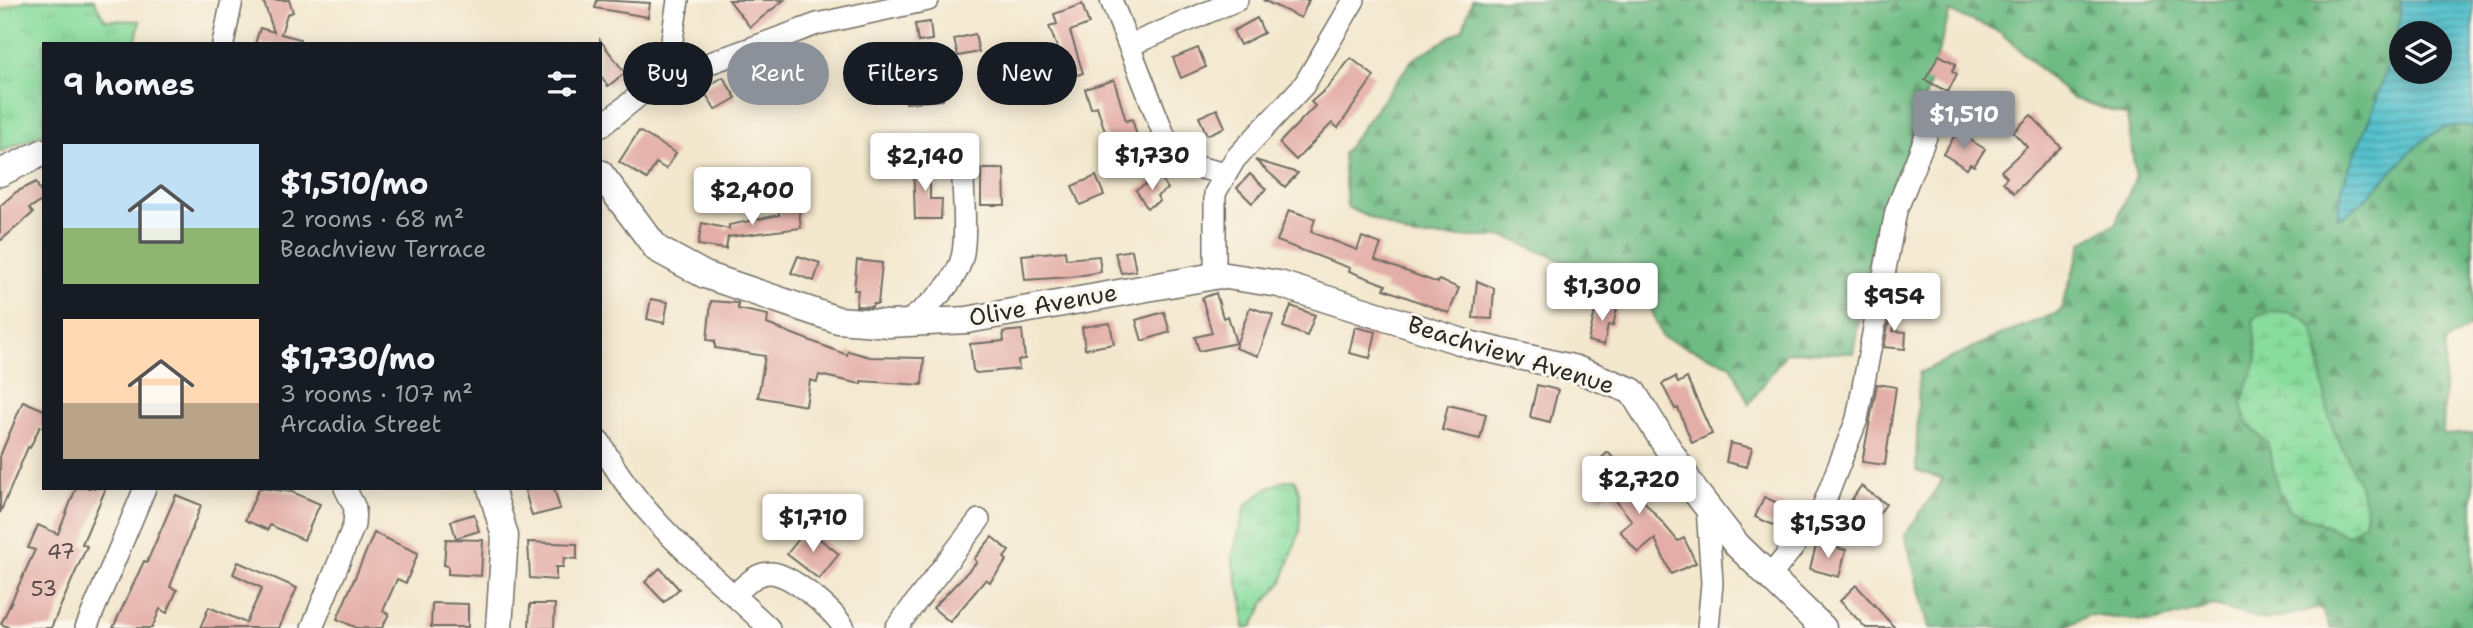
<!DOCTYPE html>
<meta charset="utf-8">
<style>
:root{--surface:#171b24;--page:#242831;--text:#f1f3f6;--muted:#9ea1a6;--accent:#8c9099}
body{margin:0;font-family:"Shantell Sans",sans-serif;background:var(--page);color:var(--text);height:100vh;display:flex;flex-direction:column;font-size:26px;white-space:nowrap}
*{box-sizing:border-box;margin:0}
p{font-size:23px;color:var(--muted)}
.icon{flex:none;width:38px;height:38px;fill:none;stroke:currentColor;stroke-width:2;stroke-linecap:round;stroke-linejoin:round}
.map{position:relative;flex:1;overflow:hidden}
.details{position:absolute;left:42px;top:42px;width:560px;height:448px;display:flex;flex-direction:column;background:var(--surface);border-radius:0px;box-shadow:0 4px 18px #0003}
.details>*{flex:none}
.guide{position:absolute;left:623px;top:42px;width:665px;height:63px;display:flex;gap:14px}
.tools{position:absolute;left:2389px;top:21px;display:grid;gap:14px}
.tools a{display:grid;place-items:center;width:63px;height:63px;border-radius:50%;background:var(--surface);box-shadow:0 4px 18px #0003;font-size:35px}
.price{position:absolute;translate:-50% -60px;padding:0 16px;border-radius:7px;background:#fff;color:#222;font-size:23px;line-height:46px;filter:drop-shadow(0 2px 4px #0008)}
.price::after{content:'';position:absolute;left:50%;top:42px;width:21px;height:16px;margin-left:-10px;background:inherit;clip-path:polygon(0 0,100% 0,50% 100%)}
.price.active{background:var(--accent);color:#fff}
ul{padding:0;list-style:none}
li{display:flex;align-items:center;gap:21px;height:175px;padding:0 21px}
li span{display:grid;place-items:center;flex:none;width:196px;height:140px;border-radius:0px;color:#555}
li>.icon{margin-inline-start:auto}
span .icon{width:84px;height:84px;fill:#fffc;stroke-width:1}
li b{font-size:30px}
h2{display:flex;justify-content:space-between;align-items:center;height:84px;padding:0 21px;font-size:30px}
.tag{padding:0 24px;border-radius:32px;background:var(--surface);box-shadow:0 4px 18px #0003;font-size:24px;line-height:63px}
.tag.active{background:var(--accent);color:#fff}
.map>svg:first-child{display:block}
.forest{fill:url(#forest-firs);stroke:#4c7458;stroke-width:2;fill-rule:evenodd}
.wetland{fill:url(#wetland-marsh);stroke:#5a8464;stroke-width:2}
.park{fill:url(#park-tufts);stroke:#5a8464;stroke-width:2}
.water{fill:url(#water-rules);stroke:#40767c;stroke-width:2;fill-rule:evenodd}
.building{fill:#e3aea7}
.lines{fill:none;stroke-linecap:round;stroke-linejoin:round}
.minor-casing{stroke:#716d64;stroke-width:24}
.tertiary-casing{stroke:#716d64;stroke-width:29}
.minor{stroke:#fff;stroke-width:21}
.tertiary{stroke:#fff;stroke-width:26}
.labels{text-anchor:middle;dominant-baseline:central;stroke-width:6;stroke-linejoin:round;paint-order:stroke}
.number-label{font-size:21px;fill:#594c4a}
.street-label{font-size:24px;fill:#2b2b2b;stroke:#fbf7ec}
</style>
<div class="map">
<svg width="2473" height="628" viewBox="0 0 2473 628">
<defs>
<pattern id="forest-firs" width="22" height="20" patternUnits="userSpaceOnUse" patternTransform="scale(1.75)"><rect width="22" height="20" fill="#6ebc84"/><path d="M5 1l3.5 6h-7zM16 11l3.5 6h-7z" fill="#5b996c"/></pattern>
<pattern id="wetland-marsh" width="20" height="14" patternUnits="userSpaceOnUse" patternTransform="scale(1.75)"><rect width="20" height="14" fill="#88dc9d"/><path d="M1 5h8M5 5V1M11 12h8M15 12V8" fill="none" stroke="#76bd87"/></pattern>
<pattern id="park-tufts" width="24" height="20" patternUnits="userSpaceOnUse" patternTransform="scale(1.75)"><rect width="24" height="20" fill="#88dc9d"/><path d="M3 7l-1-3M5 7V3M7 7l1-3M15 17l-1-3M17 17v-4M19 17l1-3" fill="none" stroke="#76bd87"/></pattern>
<pattern id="water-rules" width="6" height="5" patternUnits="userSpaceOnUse" patternTransform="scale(1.75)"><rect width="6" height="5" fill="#54c1cc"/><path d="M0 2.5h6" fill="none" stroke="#469da6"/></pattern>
</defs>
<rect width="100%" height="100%" fill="#fbf7ec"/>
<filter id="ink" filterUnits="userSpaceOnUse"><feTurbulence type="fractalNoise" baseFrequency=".0143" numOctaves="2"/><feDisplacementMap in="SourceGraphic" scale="14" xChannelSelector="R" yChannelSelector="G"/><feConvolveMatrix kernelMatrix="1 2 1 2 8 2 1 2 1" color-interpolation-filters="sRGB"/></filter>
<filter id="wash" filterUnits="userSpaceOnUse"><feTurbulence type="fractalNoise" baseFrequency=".00686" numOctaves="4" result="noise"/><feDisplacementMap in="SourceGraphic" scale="28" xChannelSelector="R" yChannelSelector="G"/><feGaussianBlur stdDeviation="1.57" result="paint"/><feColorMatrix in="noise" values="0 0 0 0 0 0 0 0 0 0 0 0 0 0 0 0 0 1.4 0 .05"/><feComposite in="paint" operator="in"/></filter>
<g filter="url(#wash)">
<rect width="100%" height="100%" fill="#f3e7cd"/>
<!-- forest -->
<path class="forest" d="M1472,0H2473V325L2445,342L2443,435L2473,433V628H2330L2321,608L2265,620L2215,606L2152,622L2089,615L2063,628H1929L1905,535L1943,479L1916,470L1919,373L2002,334L2060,312L2083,242L2115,224L2136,177L2127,116L2072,98L2000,32L1950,12L1917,126L1874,235L1853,353L1787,352L1749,404L1731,365L1662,337L1646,296L1506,237H1412L1347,207L1343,154L1412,60L1463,29ZM2401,33H2440V72H2401Z"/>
<!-- wetland -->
<g class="wetland">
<path d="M2269,311C2289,312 2306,312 2314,332C2322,362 2322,393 2331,423C2340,450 2372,495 2365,523L2347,535L2290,510L2278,489L2268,444L2246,422L2242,402L2257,359L2253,321L2259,314Z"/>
<polygon points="1286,480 1295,480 1300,495 1300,531 1282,582 1264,604 1253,626 1244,628 1243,604 1232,558 1246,505 1268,488"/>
</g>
<!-- park -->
<polygon class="park" points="27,0 94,0 105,20 140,21 135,44 44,44 44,133 0,152 0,10"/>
<!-- water -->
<path class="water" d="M2401,0H2473V127C2418,112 2384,201 2337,218L2343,184L2376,102L2399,27ZM2401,33H2440V72H2401Z"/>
<g id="blocks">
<!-- building -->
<g class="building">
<polygon points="263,0 289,0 293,12 287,14 281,34 300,39 300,44 255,44 260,28 274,32"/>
<polygon points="597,0 650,3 648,17 595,8"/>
<polygon points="729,0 784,0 750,27"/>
<polygon points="1263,0 1309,0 1301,18"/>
<polygon points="1082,4 1089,24 1070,31 1083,73 1044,86 1037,65 1061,58 1049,26 1057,24 1054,14"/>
<polygon points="1257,18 1264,33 1240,45 1233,31"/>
<polygon points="930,22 932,40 918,42 915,24"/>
<polygon points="975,34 979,52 958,56 954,39"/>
<polygon points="600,40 625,73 608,86 600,75"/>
<polygon points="791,47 796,57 804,53 814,70 786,86 768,56"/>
<polygon points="1198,48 1206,67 1181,78 1173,58"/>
<polygon points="1939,55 1956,64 1952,71 1957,74 1948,92 1925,80"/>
<polygon points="1351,58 1374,76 1338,128 1332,123 1296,160 1279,143 1315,106 1311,102 1327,88"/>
<polygon points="723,77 736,98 715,110 703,89"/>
<polygon points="942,79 943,100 906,103 904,82"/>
<polygon points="1114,80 1126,121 1132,119 1137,136 1132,137 1135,147 1112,154 1097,106 1091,108 1085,89"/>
<polygon points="1217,109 1225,127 1207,135 1199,117"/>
<polygon points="2031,115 2061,147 2014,193 2003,182 2007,177 2001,171 2027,147 2013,132"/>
<polygon points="639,131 676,153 666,169 656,163 647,179 619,162"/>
<polygon points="1957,132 1985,149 1974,166 1970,164 1967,169 1943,154"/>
<polygon points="1255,160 1298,173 1285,187"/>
<polygon points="913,161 930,162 930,199 942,199 941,219 915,219"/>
<polygon points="981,169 1004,169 1005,205 981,205"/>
<polygon points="1250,174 1266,189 1252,203 1237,188"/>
<polygon points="1096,176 1104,195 1080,205 1072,186"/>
<polygon points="1160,176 1168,189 1157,196 1160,201 1147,208 1136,190"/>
<polygon points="36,182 44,200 29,208 33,213 0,241 0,206 16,192"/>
<polygon points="798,202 801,228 728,237 726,249 698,245 702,223 729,229 729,225 779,215 778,205"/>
<polygon points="1289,210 1315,219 1311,232 1357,250 1362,237 1381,244 1375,260 1438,283 1439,280 1459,288 1449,313 1384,289 1386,285 1349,271 1350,268 1277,241"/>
<polygon points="1132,250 1136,271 1121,273 1115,253"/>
<polygon points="1065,251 1066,259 1099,256 1101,272 1071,277 1025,280 1022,255"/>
<polygon points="798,256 820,263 814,281 791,273"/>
<polygon points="857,260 882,263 878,304 873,304 872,307 856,306 858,290 854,290"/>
<polygon points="1477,281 1494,288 1492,319 1473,318"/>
<polygon points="1216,293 1223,318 1228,316 1236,343 1199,351 1195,337 1212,333 1202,298"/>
<polygon points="651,299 668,302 664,323 647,319"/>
<polygon points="1893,299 1896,299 1893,331 1906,332 1905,349 1884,347"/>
<polygon points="711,301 738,303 738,309 768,315 767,324 847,355 848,351 870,357 924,358 922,385 861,381 861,384 819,375 817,382 810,380 806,406 758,397 765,356 715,348 715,341 707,340"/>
<polygon points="1597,303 1617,308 1613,326 1608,325 1604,345 1588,341"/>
<polygon points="1291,306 1315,315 1307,336 1283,327"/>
<polygon points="1250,307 1273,315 1258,356 1235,348"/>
<polygon points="1164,312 1170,332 1142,341 1136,320"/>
<polygon points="1110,323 1114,344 1085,349 1082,327"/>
<polygon points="1355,327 1376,332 1370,358 1349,353"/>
<polygon points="1022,330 1025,359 1018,360 1019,369 976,373 973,370 970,344 1004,341 1003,332"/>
<polygon points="1675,377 1678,383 1687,378 1712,434 1692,443 1678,408 1675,409 1662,384"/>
<polygon points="1877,384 1896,387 1885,465 1862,462"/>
<polygon points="1537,385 1558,390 1550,422 1530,417"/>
<polygon points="23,401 44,410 44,428 40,426 30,448 28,447 0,513 0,456"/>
<polygon points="1448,405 1486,414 1480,439 1442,430"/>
<polygon points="1730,443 1752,448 1747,467 1726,462"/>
<polygon points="1608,452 1634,483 1631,486 1678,541 1684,538 1696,563 1671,574 1655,539 1638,553 1620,531 1632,521 1609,492 1601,499 1591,487 1594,483 1589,477 1599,469 1595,464"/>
<polygon points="1861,486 1886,504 1870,527 1851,514 1855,508 1849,504"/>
<polygon points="76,488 106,488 82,544 87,546 51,628 10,628 1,624 35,550 28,548 38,525 58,534"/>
<polygon points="259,488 292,492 320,504 304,540 270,525 268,530 245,520"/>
<polygon points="533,488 554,488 560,509 532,516 525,491"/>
<polygon points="176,495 201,505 170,587 177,590 167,613 160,609 152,628 113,628 144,561 147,562"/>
<polygon points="1764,497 1787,507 1778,527 1755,517"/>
<polygon points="474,514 479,531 456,538 451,521"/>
<polygon points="807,529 839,554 819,579 787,554"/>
<polygon points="374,533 418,553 406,583 397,579 383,611 389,614 382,628 357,628 337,619"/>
<polygon points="992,537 1009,551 1004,558 1007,560 990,582 986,579 950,622 933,608 977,562 974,559"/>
<polygon points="446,539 483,540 481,576 448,574 448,566 444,565"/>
<polygon points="528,542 577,544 577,559 564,558 563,567 556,567 556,580 530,578"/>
<polygon points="1817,542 1846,550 1839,577 1810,569"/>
<polygon points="238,562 297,588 279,628 200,628 209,607 246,623 262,588 233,574"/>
<polygon points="660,568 679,589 664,602 645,582"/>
<polygon points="1856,585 1895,628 1866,628 1840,601"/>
<polygon points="432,603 468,604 468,627 431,627"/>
<polygon points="530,604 555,604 554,628 529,628"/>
</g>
</g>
</g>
<g filter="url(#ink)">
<use href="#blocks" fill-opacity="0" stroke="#716d64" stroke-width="2"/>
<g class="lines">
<defs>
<g id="minor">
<polyline points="1111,0 1172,155 1197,167 1226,174"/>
<polyline points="223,44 232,0"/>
<polyline points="1130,45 1237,0"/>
<polyline points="667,73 699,67 817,24 928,0"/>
<polyline points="600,127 667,73 678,0"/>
<polyline points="1215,275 1215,193 1235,159 1304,85 1354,0"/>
<path d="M904,324C928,307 958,283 963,253C967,229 963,200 963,175"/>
<path d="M600,442C639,518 709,571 769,628"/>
<polyline points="1707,507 1712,583 1708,628"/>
<polyline points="1770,576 1820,514 1857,419 1896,211 1937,109"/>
<path d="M734,595C745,586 756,572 771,573C791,574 834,611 844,628"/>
<polyline points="86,628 145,488"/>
<polyline points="312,628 354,525 355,508 345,488"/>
<polyline points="896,628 979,520"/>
</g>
<g id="tertiary">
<polyline points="0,173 44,152"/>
<polyline points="600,173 657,249 705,275 838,320 889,324 967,320 1220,275 1279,284 1472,345 1576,369 1632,391 1694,490 1737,545 1823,628"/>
<polyline points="491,488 505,536 499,628"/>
</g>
</defs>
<!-- minor casing -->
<use href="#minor" class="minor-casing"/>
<!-- tertiary casing -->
<use href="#tertiary" class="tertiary-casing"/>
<!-- minor -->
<use href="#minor" class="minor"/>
<!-- tertiary -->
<use href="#tertiary" class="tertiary"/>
</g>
</g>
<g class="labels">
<!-- number labels -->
<g class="number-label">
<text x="61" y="552">47</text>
<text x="44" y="589">53</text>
</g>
<!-- street labels -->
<g class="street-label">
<text transform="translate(1043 305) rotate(-10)">Olive Avenue</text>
<text transform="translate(1511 355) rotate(17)">Beachview Avenue</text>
</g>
</g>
</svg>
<div class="tools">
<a><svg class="icon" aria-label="layers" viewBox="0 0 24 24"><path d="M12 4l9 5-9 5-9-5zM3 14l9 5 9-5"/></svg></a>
</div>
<b class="price active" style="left:1964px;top:151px">$1,510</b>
<b class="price" style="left:1152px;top:192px">$1,730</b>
<b class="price" style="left:925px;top:193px">$2,140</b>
<b class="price" style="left:752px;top:227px">$2,400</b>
<b class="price" style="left:1602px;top:323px">$1,300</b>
<b class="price" style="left:1894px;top:333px">$954</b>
<b class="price" style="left:1639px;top:516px">$2,720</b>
<b class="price" style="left:813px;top:554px">$1,710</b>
<b class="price" style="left:1828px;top:560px">$1,530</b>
<div class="guide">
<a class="tag">Buy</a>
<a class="tag active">Rent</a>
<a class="tag">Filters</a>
<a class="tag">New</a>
</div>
<section class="details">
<h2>9 homes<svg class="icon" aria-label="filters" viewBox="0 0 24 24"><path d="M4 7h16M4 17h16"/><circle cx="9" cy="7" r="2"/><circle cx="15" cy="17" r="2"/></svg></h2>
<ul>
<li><span style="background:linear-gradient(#bfe0f5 60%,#8fb573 0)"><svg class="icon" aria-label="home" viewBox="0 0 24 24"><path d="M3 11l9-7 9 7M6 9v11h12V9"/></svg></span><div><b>$1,510/mo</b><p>2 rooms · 68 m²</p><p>Beachview Terrace</p></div></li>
<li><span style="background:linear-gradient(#ffd9b3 60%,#b9a48a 0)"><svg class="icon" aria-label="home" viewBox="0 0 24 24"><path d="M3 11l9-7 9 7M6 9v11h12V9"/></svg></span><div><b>$1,730/mo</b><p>3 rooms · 107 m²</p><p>Arcadia Street</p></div></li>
</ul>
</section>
</div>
